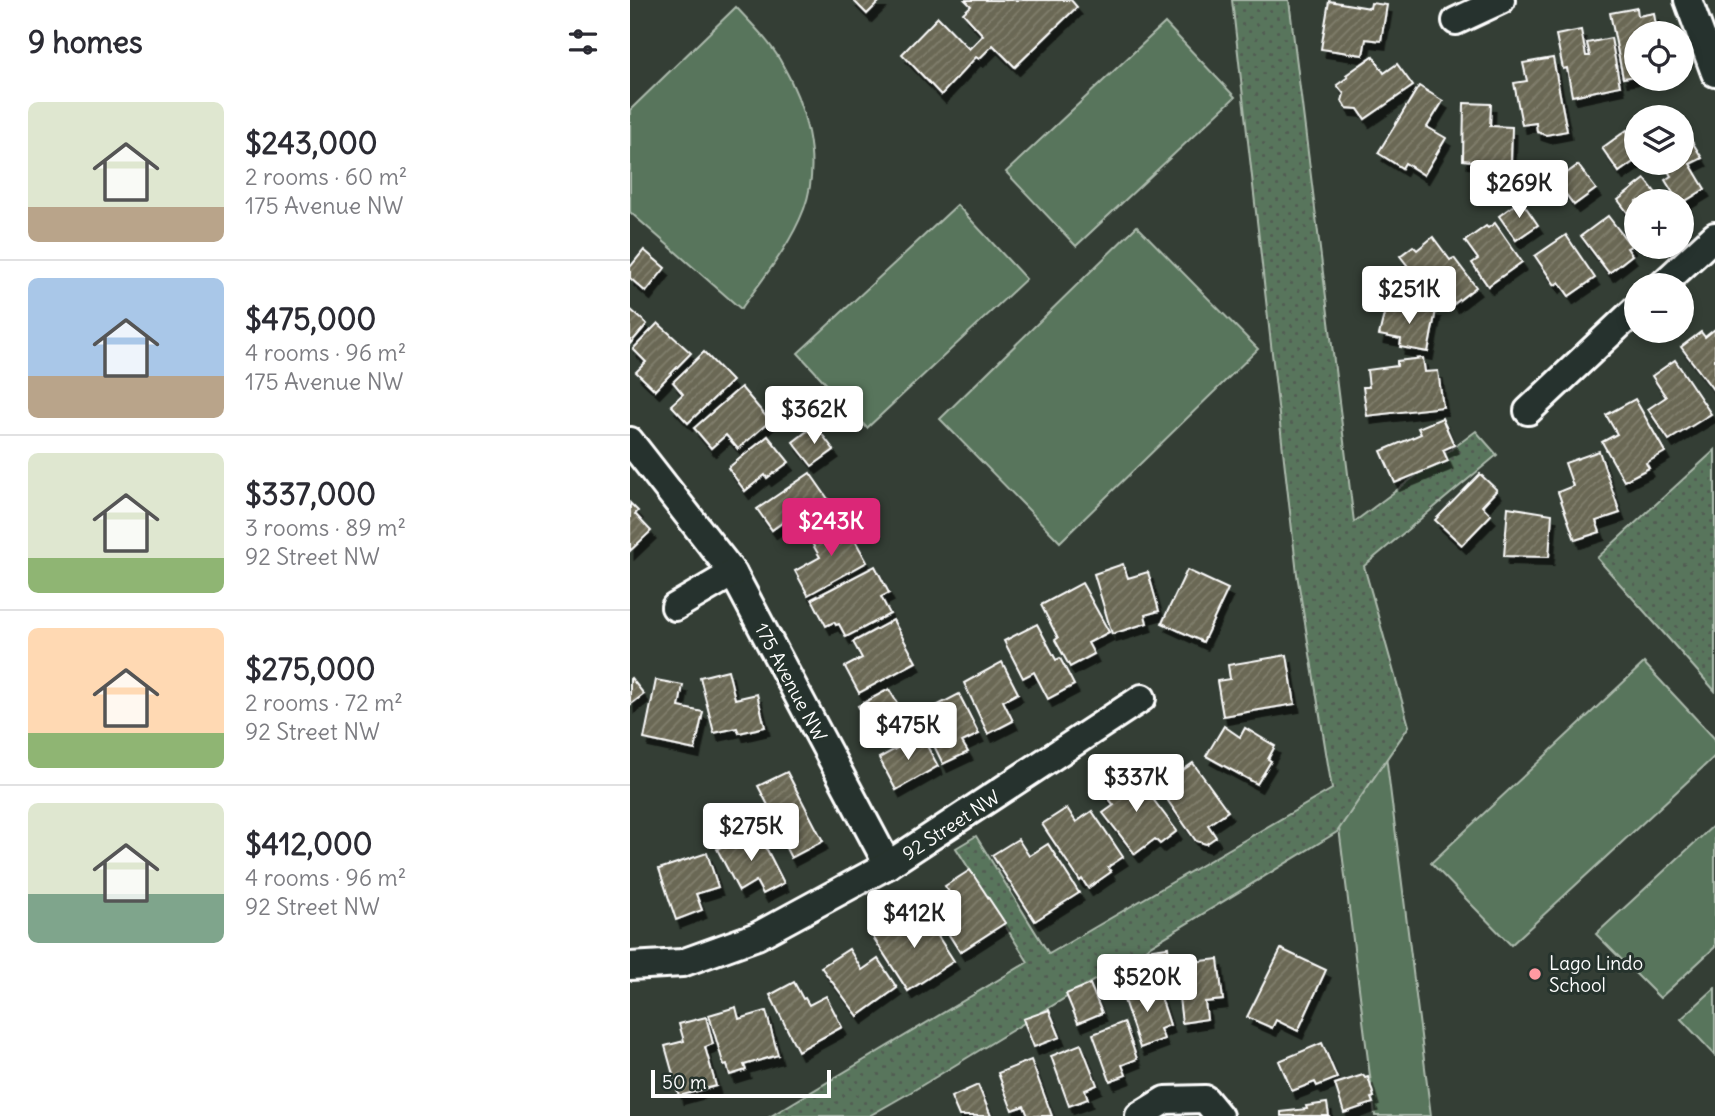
<!DOCTYPE html>
<meta charset="utf-8">
<style>
:root{--surface:#fff;--page:#f2f2f3;--text:#2b2b33;--muted:#7c7c81;--line:#e1e1e2;--accent:#db2777}
body{margin:0;font-family:Delius,sans-serif;background:var(--page);color:var(--text);height:100vh;display:flex;flex-direction:column;font-size:26px;white-space:nowrap}
*{box-sizing:border-box;margin:0}
p{font-size:23px;color:var(--muted)}
.icon{flex:none;width:38px;height:38px;fill:none;stroke:currentColor;stroke-width:2;stroke-linecap:round;stroke-linejoin:round}
.map{position:relative;flex:1;overflow:hidden}
.drawer{display:flex;flex-direction:column;background:var(--surface);width:630px}
.drawer>*{flex:none}
.buttons{position:absolute;left:994px;top:21px;display:grid;gap:14px}
.buttons a{display:grid;place-items:center;width:70px;height:70px;border-radius:50%;background:var(--surface);box-shadow:0 4px 10px #0003;font-size:35px}
.scale{position:absolute;left:21px;bottom:18px;width:180px;box-sizing:border-box;padding-left:7px;border:4px solid #fff;border-top:0;font-size:19px;line-height:24px;white-space:nowrap;color:#fff;-webkit-text-stroke:5px #26332d;paint-order:stroke}
.price{position:absolute;translate:-50% -60px;padding:0 16px;border-radius:7px;background:#fff;color:#222;font-size:23px;line-height:46px;filter:drop-shadow(0 2px 4px #0008)}
.price::after{content:'';position:absolute;left:50%;top:42px;width:21px;height:16px;margin-left:-10px;background:inherit;clip-path:polygon(0 0,100% 0,50% 100%)}
.price.active{background:var(--accent);color:#fff}
ul{padding:0;list-style:none}
li{display:flex;align-items:center;gap:21px;height:175px;padding:0 28px}
li+li{border-top:2px solid var(--line)}
li span{display:grid;place-items:center;flex:none;width:196px;height:140px;border-radius:10px;color:#555}
li>.icon{margin-inline-start:auto}
span .icon{width:84px;height:84px;fill:#fffc;stroke-width:1}
li b{font-size:30px}
h2{display:flex;justify-content:space-between;align-items:center;height:84px;padding:0 28px;font-size:30px}
main{display:flex;flex:1;min-height:0}
.map>svg:first-child{display:block}
.grass{fill:#59745b;stroke:#acbaad;stroke-width:2}
.park{fill:url(#park-dots);stroke:#acbaad;stroke-width:2}
.building{fill:url(#building-hatch);stroke:#fff;stroke-width:2;filter:url(#shadow)}
.lines{fill:none;stroke-linecap:round;stroke-linejoin:round}
.minor-casing{stroke:#fff;stroke-width:32}
.minor{stroke:#26332d;stroke-width:26}
.poi-dot{fill:#ff9aa2;stroke:#26332d;stroke-width:2.5}
.labels{text-anchor:middle;dominant-baseline:central;stroke-width:6;stroke-linejoin:round;paint-order:stroke}
.street-label{font-size:19px;fill:#fff;stroke:#26332d}
.poi-label{font-size:19px;fill:#fff;stroke:#26332d;text-anchor:start}
</style>
<main>
<section class="drawer">
<h2>9 homes<svg class="icon" aria-label="filters" viewBox="0 0 24 24"><path d="M4 7h16M4 17h16"/><circle cx="9" cy="7" r="2"/><circle cx="15" cy="17" r="2"/></svg></h2>
<ul>
<li><span style="background:linear-gradient(#dfe7d0 75%,#b9a48a 0)"><svg class="icon" aria-label="home" viewBox="0 0 24 24"><path d="M3 11l9-7 9 7M6 9v11h12V9"/></svg></span><div><b>$243,000</b><p>2 rooms · 60 m²</p><p>175 Avenue NW</p></div></li>
<li><span style="background:linear-gradient(#a9c7e8 70%,#b9a48a 0)"><svg class="icon" aria-label="home" viewBox="0 0 24 24"><path d="M3 11l9-7 9 7M6 9v11h12V9"/></svg></span><div><b>$475,000</b><p>4 rooms · 96 m²</p><p>175 Avenue NW</p></div></li>
<li><span style="background:linear-gradient(#dfe7d0 75%,#8fb573 0)"><svg class="icon" aria-label="home" viewBox="0 0 24 24"><path d="M3 11l9-7 9 7M6 9v11h12V9"/></svg></span><div><b>$337,000</b><p>3 rooms · 89 m²</p><p>92 Street NW</p></div></li>
<li><span style="background:linear-gradient(#ffd9b3 75%,#8fb573 0)"><svg class="icon" aria-label="home" viewBox="0 0 24 24"><path d="M3 11l9-7 9 7M6 9v11h12V9"/></svg></span><div><b>$275,000</b><p>2 rooms · 72 m²</p><p>92 Street NW</p></div></li>
<li><span style="background:linear-gradient(#dfe7d0 65%,#7fa58c 0)"><svg class="icon" aria-label="home" viewBox="0 0 24 24"><path d="M3 11l9-7 9 7M6 9v11h12V9"/></svg></span><div><b>$412,000</b><p>4 rooms · 96 m²</p><p>92 Street NW</p></div></li>
</ul>
</section>
<div class="map">
<svg width="1085" height="1116" viewBox="0 0 1085 1116">
<defs>
<pattern id="park-dots" width="8" height="8" patternUnits="userSpaceOnUse" patternTransform="scale(1.75)"><rect width="8" height="8" fill="#59745b"/><path d="M2 2h.1M6 6h.1" fill="none" stroke="#515c52" stroke-width="1.8" stroke-linecap="round"/></pattern>
<pattern id="building-hatch" width="6" height="6" patternUnits="userSpaceOnUse" patternTransform="scale(1.75)"><rect width="6" height="6" fill="#6b6854"/><path d="M-1 1l2-2M0 6l6-6M5 7l2-2" fill="none" stroke="#817f6e"/></pattern>
<filter id="shadow"><feDropShadow dx="4.5" dy="8" stdDeviation="0" flood-color="#0009"/></filter>
</defs>
<rect width="100%" height="100%" fill="#343e35"/>
<filter id="ink" filterUnits="userSpaceOnUse"><feTurbulence type="fractalNoise" baseFrequency=".0143" numOctaves="2"/><feDisplacementMap in="SourceGraphic" scale="14" xChannelSelector="R" yChannelSelector="G"/><feConvolveMatrix kernelMatrix="1 2 1 2 8 2 1 2 1" color-interpolation-filters="sRGB"/></filter>
<g filter="url(#ink)">
<!-- grass -->
<g class="grass">
<path d="M106,7C121,23 139,41 150,60C175,103 192,161 174,209C160,246 134,277 111,309L0,212V110Z"/>
<polygon points="535,23 605,97 446,246 376,172"/>
<polygon points="327,205 396,279 237,428 168,353"/>
<polygon points="507,226 628,349 430,542 310,419"/>
<polygon points="728,531 801,1116 745,1116 678,580"/>
<polygon points="1014,663 1085,739 1085,756 881,945 801,863"/>
<polygon points="1085,824 1085,947 1030,998 966,934"/>
<polygon points="1085,988 1085,1055 1051,1019"/>
</g>
<!-- park -->
<g class="park">
<polygon points="602,0 659,0 724,522 846,431 867,455 734,566 779,726 707,832 281,1092 239,1116 141,1116 398,962 326,848 346,836 419,954 702,789 667,574"/>
<polygon points="1085,450 1085,691 967,558"/>
</g>
<!-- building -->
<g class="building">
<polygon points="223,0 251,0 237,14"/>
<polygon points="335,0 441,0 447,7 385,67 363,45 349,59 346,57 311,95 272,54 308,17 339,49 353,35 333,13 341,6"/>
<polygon points="699,1 740,8 741,3 757,5 751,41 736,39 733,55 691,49"/>
<polygon points="1007,8 1008,16 1024,13 1027,33 1006,33 1006,76 993,78 980,13"/>
<polygon points="951,30 956,56 960,56 957,43 981,38 990,86 942,96 937,68 933,69 926,35"/>
<polygon points="743,56 754,73 767,64 783,86 735,119 728,109 716,108 712,101 714,94 707,85 718,77 716,75"/>
<polygon points="923,58 937,131 916,135 907,132 906,123 892,125 884,83 897,81 893,63"/>
<polygon points="789,86 813,101 797,127 816,138 794,175 775,163 772,168 748,153"/>
<polygon points="834,103 861,104 860,126 882,127 881,162 870,161 870,164 833,160"/>
<polygon points="1052,125 1072,158 1060,164 1075,189 1052,203 1048,201 1035,180 1041,176 1033,163 1052,163"/>
<polygon points="997,130 1006,144 1006,160 989,172 972,148"/>
<polygon points="948,165 966,189 944,205 926,181"/>
<polygon points="1015,179 1032,201 1006,201 1006,230 998,219 1001,217 988,200"/>
<polygon points="891,200 908,225 886,240 869,216"/>
<polygon points="978,216 1001,246 997,248 1002,255 979,273 951,236"/>
<polygon points="865,223 892,262 858,286 842,263 848,259 835,241 856,226 858,228"/>
<polygon points="936,235 965,278 939,296 929,282 925,285 905,256"/>
<polygon points="803,237 820,260 824,258 846,287 824,304 810,285 799,293 770,256 783,246 787,250"/>
<polygon points="14,250 35,268 16,292 0,278 0,267"/>
<polygon points="757,302 806,310 798,352 770,347 771,339 749,335"/>
<polygon points="0,309 17,324 0,344"/>
<polygon points="28,323 61,353 25,390 6,372 16,362 3,349"/>
<polygon points="1085,329 1085,392 1051,347 1071,332 1075,337"/>
<polygon points="74,352 102,381 58,423 41,405 53,394 43,382"/>
<polygon points="793,358 795,372 808,371 813,407 737,416 733,387 739,387 737,370 767,366 767,361"/>
<polygon points="1045,360 1081,414 1039,440 1018,409 1036,397 1022,376"/>
<polygon points="111,387 140,421 108,449 96,435 81,448 64,428"/>
<polygon points="1005,399 1035,452 1016,463 1019,468 994,481 972,442 987,434 976,415"/>
<polygon points="812,418 824,445 813,450 818,461 765,483 751,451 791,434 788,428"/>
<polygon points="185,425 204,450 182,466 163,442"/>
<polygon points="138,436 159,462 137,478 135,475 115,491 98,468"/>
<polygon points="969,451 990,513 966,521 970,532 945,540 928,492 943,486 935,463"/>
<polygon points="180,473 205,509 169,534 159,518 142,530 127,509"/>
<polygon points="850,474 867,490 852,506 861,515 832,545 805,520"/>
<polygon points="0,503 8,511 5,514 21,531 0,551"/>
<polygon points="878,507 922,514 919,557 874,556"/>
<polygon points="213,519 237,562 178,595 165,571 190,557 179,538"/>
<polygon points="493,564 498,578 518,572 529,611 515,615 517,623 482,634 464,574"/>
<polygon points="245,566 259,593 251,597 260,614 216,637 209,624 206,625 204,622 196,626 182,599"/>
<polygon points="557,570 598,589 573,642 532,623"/>
<polygon points="452,583 479,632 458,643 464,654 440,667 425,640 428,638 411,605"/>
<polygon points="263,620 286,662 229,693 215,667 232,658 223,642"/>
<polygon points="407,624 426,660 430,658 444,685 418,699 404,672 393,678 374,641"/>
<polygon points="657,655 665,704 593,716 587,681 600,679 598,665"/>
<polygon points="372,662 388,693 373,701 383,721 358,734 334,683"/>
<polygon points="98,670 105,699 127,694 135,727 109,733 107,728 84,733 70,677"/>
<polygon points="1,678 14,694 0,705 0,679"/>
<polygon points="26,680 53,685 49,707 73,712 65,750 14,739"/>
<polygon points="259,689 270,708 266,710 270,717 243,733 228,706"/>
<polygon points="329,694 349,734 332,742 338,752 313,764 289,715"/>
<polygon points="594,726 610,737 615,728 645,746 638,759 641,761 627,784 576,756"/>
<polygon points="291,735 308,766 266,790 249,758"/>
<polygon points="563,763 598,811 578,825 586,837 576,844 566,841 538,801 551,791 542,778"/>
<polygon points="501,770 547,831 530,844 525,839 505,854 473,813 484,805 473,792"/>
<polygon points="157,772 193,841 161,858 138,813 141,811 128,786"/>
<polygon points="437,808 446,822 462,811 493,857 478,867 481,872 458,888 452,879 450,881 412,824"/>
<polygon points="126,828 154,883 133,894 126,881 109,891 87,849"/>
<polygon points="388,839 399,856 418,844 449,893 405,921 362,855"/>
<polygon points="77,853 88,887 66,894 72,910 46,920 29,869"/>
<polygon points="340,870 375,923 330,952 309,919 328,906 315,886"/>
<polygon points="291,910 324,961 278,991 243,937 266,921 268,925"/>
<polygon points="538,947 541,974 512,978 508,951"/>
<polygon points="219,949 232,970 248,959 267,988 228,1016 191,967"/>
<polygon points="651,949 696,970 668,1031 646,1020 642,1028 617,1017"/>
<polygon points="588,959 593,1000 575,1002 577,1019 552,1023 545,964"/>
<polygon points="164,982 173,999 175,998 179,1005 196,996 212,1027 168,1051 140,995"/>
<polygon points="526,982 540,1025 530,1029 534,1039 510,1048 492,994"/>
<polygon points="460,984 472,1013 448,1023 436,994"/>
<polygon points="106,1007 109,1019 136,1011 148,1055 114,1065 116,1070 100,1075 97,1065 94,1066 79,1015"/>
<polygon points="419,1010 430,1037 404,1047 393,1019"/>
<polygon points="76,1017 83,1044 75,1047 86,1086 49,1096 35,1046 54,1041 49,1024"/>
<polygon points="494,1022 507,1059 492,1065 496,1075 480,1081 463,1034"/>
<polygon points="692,1043 707,1078 687,1086 685,1082 662,1091 649,1061"/>
<polygon points="451,1044 467,1085 455,1090 458,1099 439,1106 421,1056"/>
<polygon points="401,1060 422,1116 398,1116 394,1106 382,1110 368,1073"/>
<polygon points="733,1075 735,1078 738,1077 744,1097 741,1098 743,1103 714,1113 705,1084"/>
<polygon points="348,1085 361,1116 329,1116 321,1097"/>
<polygon points="697,1103 699,1116 651,1116 651,1112 677,1109 676,1106"/>
</g>
<g class="lines">
<defs>
<g id="minor">
<polyline points="1058,0 1085,73"/>
<polyline points="826,21 871,0"/>
<polyline points="1032,285 1085,236"/>
<polyline points="898,411 1006,309"/>
<polyline points="0,441 103,573 258,865"/>
<polyline points="45,607 103,573"/>
<polyline points="0,966 52,963 127,936 258,865 512,698"/>
<polyline points="509,1116 535,1100 575,1099 589,1116"/>
</g>
</defs>
<!-- minor casing -->
<use href="#minor" class="minor-casing"/>
<!-- minor -->
<use href="#minor" class="minor"/>
</g>
</g>
<!-- markers -->
<circle class="poi-dot" cx="905" cy="974" r="7"/>
<g class="labels">
<!-- street labels -->
<g class="street-label">
<text transform="translate(161 682) rotate(62)">175 Avenue NW</text>
<text transform="translate(321 825) rotate(-33)">92 Street NW</text>
</g>
<!-- poi labels -->
<g class="poi-label">
<text x="919" y="963">Lago Lindo<tspan x="919" dy="22">School</tspan></text>
</g>
</g>
</svg>
<div class="buttons">
<a><svg class="icon" aria-label="locate" viewBox="0 0 24 24"><circle cx="12" cy="12" r="6"/><path d="M12 2v4M12 18v4M2 12h4M18 12h4"/></svg></a>
<a><svg class="icon" aria-label="layers" viewBox="0 0 24 24"><path d="M12 4l9 5-9 5-9-5zM3 14l9 5 9-5"/></svg></a>
<a>+</a>
<a>−</a>
</div>
<div class="scale">50 m</div>
<b class="price" style="left:889px;top:220px">$269K</b>
<b class="price" style="left:779px;top:326px">$251K</b>
<b class="price" style="left:184px;top:446px">$362K</b>
<b class="price active" style="left:201px;top:558px">$243K</b>
<b class="price" style="left:278px;top:762px">$475K</b>
<b class="price" style="left:506px;top:814px">$337K</b>
<b class="price" style="left:121px;top:863px">$275K</b>
<b class="price" style="left:284px;top:950px">$412K</b>
<b class="price" style="left:517px;top:1014px">$520K</b>
</div>
</main>
